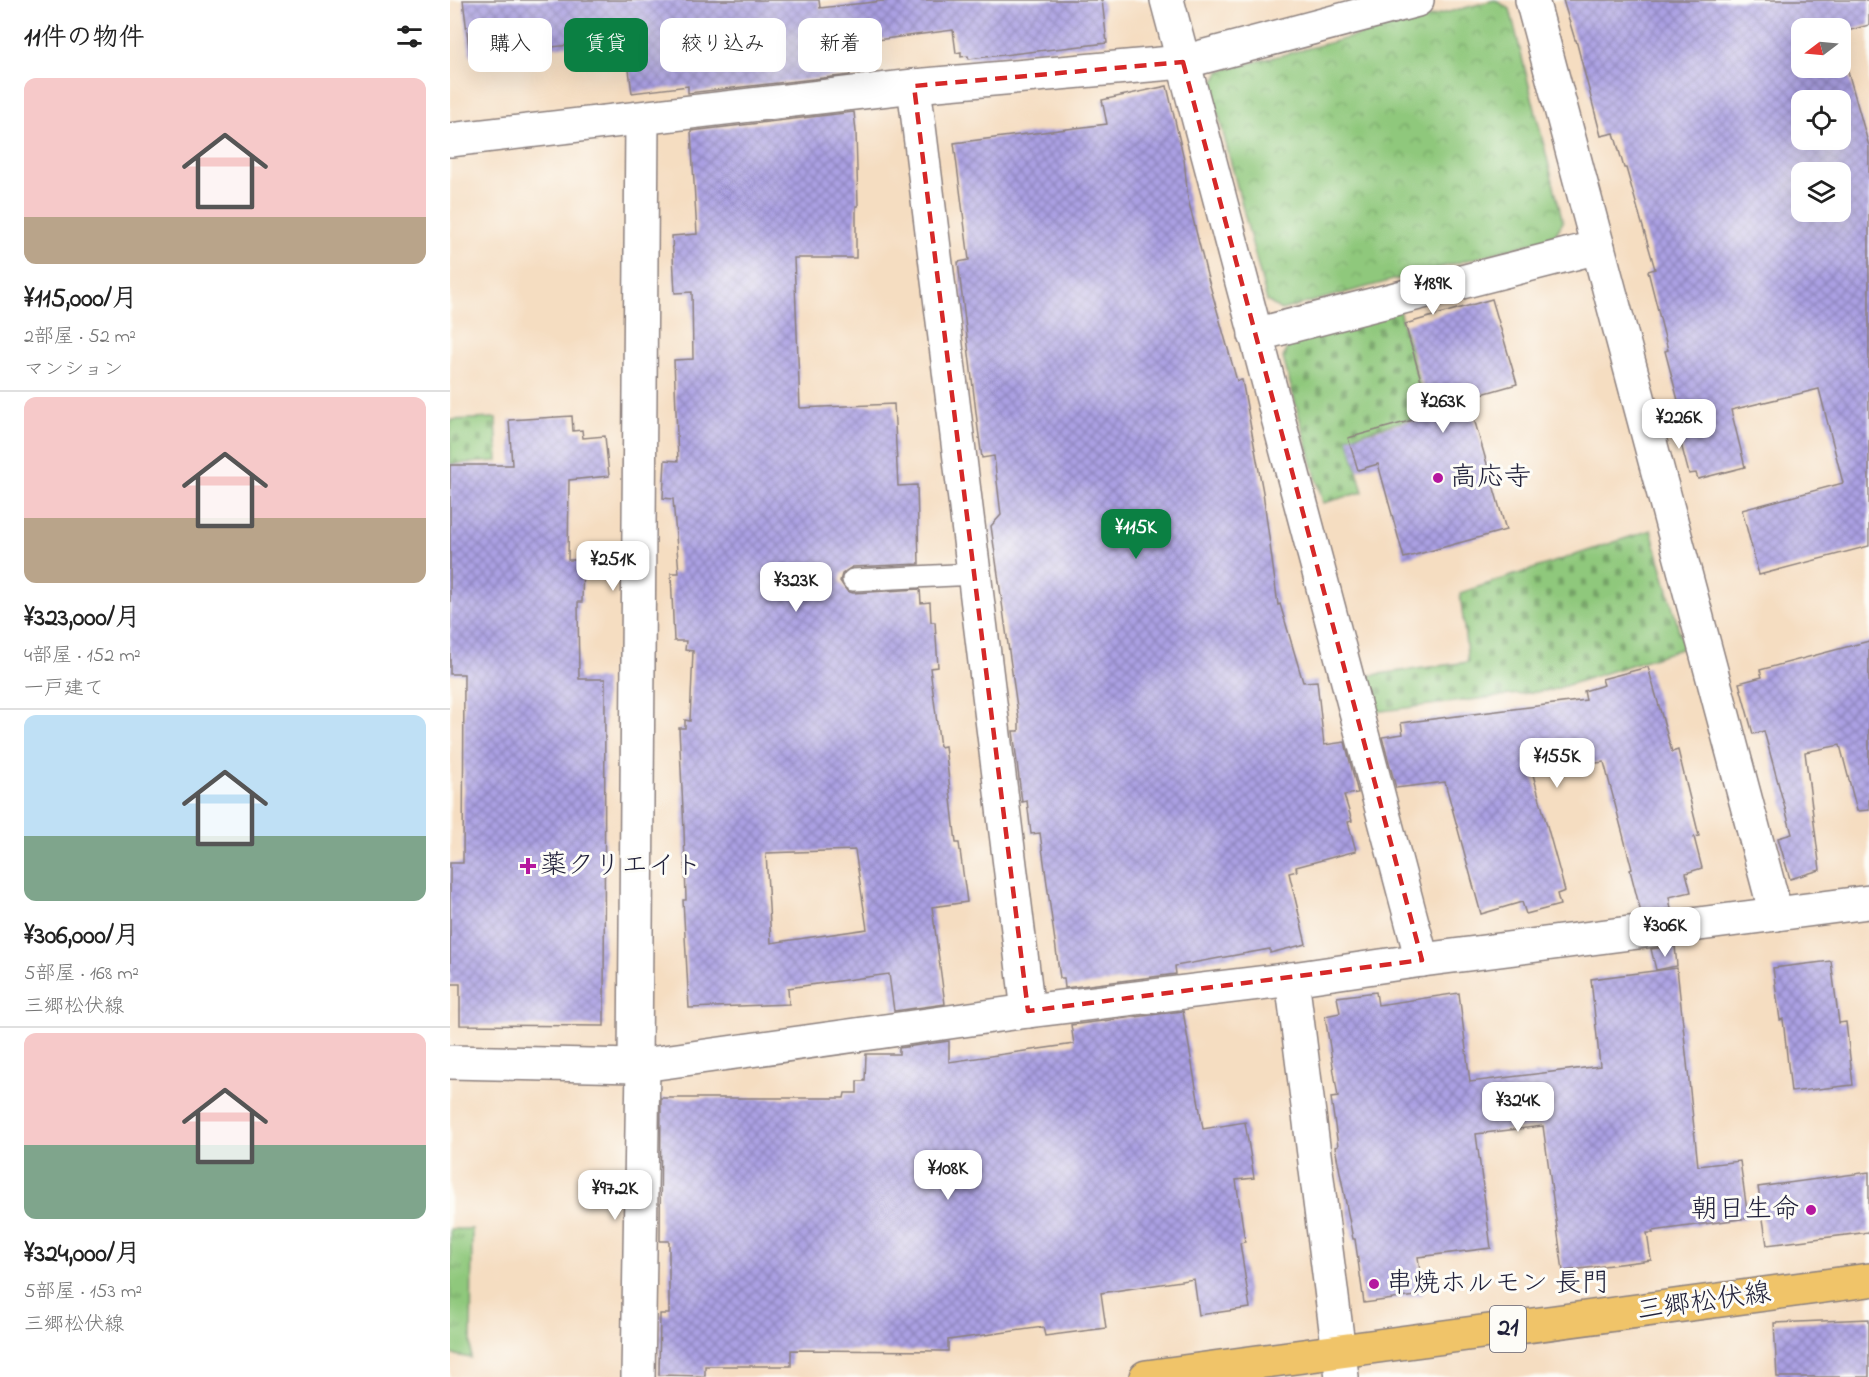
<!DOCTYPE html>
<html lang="ja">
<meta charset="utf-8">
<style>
:root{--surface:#fff;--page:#f6f6f6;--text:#222;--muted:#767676;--line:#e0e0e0;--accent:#0b8043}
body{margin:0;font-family:"Indie Flower","Klee One",sans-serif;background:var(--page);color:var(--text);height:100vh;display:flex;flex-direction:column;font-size:22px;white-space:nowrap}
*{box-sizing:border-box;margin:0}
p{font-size:20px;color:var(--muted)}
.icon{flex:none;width:33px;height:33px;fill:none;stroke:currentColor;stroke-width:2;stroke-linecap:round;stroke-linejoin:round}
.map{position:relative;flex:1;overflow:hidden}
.sheet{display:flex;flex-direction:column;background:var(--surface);width:450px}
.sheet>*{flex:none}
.banner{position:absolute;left:18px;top:18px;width:570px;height:54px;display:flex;gap:12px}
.needle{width:39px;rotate:254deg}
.fabs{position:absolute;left:1341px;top:18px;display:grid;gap:12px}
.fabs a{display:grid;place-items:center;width:60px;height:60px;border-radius:12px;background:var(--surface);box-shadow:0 6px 24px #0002;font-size:30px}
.price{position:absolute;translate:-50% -51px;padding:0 14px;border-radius:12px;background:#fff;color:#222;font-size:20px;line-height:39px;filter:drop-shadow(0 2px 3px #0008)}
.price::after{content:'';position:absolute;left:50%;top:36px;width:18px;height:14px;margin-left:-9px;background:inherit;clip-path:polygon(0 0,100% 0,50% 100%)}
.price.active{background:var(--accent);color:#fff}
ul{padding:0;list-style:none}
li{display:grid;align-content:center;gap:12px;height:318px;padding:0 24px}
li+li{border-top:2px solid var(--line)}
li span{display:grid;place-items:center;height:186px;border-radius:12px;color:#555}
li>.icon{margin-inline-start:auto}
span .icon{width:108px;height:108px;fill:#fffc;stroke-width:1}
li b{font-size:26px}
h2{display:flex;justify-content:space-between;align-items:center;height:72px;padding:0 24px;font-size:26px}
.chip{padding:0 21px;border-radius:12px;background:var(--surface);box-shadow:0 6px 24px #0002;font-size:21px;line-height:54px}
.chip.active{background:var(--accent);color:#fff}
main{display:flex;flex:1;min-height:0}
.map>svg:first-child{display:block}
.grass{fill:url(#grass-tufts);stroke:#58755b;stroke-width:1.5}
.cemetery{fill:url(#cemetery-stones);stroke:#58755b;stroke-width:1.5}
.park{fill:url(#park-crowns);stroke:#58755b;stroke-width:1.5}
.building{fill:url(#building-cross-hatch);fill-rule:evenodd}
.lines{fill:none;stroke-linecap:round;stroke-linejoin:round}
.service-casing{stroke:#8c807e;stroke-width:24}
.minor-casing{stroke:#8c807e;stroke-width:36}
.primary-casing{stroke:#8c807e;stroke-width:36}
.service{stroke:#fff;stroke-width:21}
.minor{stroke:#fff;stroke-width:33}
.primary{stroke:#f0c469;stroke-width:33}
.marked{fill:none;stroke:#d62828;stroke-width:4.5;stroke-dasharray:12 8;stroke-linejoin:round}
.poi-dot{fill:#b5179e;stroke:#fdfcf7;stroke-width:2}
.labels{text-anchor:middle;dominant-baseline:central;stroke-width:6;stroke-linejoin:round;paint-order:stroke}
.shield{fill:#fdfcf7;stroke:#646373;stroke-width:1.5}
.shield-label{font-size:26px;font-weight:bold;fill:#22223b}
.poi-label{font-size:27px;fill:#22223b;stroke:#fdfcf7;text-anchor:start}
.street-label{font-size:27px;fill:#22223b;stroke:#fdfcf7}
</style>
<main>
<section class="sheet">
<h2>11件の物件<svg class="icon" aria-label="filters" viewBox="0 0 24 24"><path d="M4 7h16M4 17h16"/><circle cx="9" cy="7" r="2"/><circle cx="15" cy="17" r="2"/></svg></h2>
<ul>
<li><span style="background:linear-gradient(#f6c9c9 75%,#b9a48a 0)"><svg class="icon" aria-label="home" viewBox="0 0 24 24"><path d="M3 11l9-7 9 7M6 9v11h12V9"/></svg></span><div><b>¥115,000/月</b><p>2部屋 · 52 m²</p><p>マンション</p></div></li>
<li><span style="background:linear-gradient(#f6c9c9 65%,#b9a48a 0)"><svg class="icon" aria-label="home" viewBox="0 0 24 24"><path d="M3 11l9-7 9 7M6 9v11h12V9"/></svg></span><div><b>¥323,000/月</b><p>4部屋 · 152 m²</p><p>一戸建て</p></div></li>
<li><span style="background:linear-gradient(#bfe0f5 65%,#7fa58c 0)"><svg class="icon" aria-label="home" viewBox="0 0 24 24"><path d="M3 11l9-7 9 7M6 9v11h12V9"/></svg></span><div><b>¥306,000/月</b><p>5部屋 · 168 m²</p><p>三郷松伏線</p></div></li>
<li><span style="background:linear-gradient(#f6c9c9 60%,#7fa58c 0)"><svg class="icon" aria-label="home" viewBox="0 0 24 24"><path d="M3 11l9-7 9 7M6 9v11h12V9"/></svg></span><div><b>¥324,000/月</b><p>5部屋 · 153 m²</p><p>三郷松伏線</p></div></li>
</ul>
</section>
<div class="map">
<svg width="1419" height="1377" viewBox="0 0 1419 1377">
<defs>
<pattern id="grass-tufts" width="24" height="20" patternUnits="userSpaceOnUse" patternTransform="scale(1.5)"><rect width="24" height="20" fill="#8fc87b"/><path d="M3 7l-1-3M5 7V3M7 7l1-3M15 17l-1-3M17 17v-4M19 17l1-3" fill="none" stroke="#74a266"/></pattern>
<pattern id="cemetery-stones" width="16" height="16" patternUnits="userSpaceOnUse" patternTransform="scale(1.5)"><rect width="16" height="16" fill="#8fc87b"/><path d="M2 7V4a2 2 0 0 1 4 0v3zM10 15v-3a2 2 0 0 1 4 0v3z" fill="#74a266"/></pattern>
<pattern id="park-crowns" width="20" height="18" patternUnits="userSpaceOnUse" patternTransform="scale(1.5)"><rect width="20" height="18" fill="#8fc87b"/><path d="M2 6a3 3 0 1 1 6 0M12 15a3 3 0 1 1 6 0" fill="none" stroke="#74a266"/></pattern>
<pattern id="building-cross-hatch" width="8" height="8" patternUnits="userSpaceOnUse" patternTransform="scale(1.5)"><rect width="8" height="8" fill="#aba0e3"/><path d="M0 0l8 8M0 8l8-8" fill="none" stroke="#8b82b9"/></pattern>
</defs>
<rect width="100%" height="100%" fill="#fdfcf7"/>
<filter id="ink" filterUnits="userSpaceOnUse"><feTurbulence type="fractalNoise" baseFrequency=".0167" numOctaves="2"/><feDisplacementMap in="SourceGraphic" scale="12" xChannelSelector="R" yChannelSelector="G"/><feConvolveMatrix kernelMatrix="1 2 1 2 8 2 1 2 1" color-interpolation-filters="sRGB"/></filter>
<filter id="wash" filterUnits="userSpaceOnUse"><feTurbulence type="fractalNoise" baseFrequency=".008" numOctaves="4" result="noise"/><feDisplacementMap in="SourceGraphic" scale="24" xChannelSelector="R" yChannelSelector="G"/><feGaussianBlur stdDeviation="1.35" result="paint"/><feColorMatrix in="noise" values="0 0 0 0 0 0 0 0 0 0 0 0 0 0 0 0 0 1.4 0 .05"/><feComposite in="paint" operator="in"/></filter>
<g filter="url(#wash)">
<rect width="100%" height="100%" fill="#f5ddc1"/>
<!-- grass -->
<polygon class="grass" points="0,1229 22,1229 21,1358 0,1354"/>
<!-- cemetery -->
<g class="cemetery">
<polygon points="948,307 978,414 898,437 913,492 873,503 833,358 841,337"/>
<polygon points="46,418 48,461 0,464 0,420"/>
<polygon points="1201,530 1234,648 1102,690 924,712 915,676 1018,662 1010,593"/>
</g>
<!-- park -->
<polygon class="park" points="1045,0 1060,9 1113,222 1104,237 831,310 817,301 761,86 770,71"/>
<g id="blocks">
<!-- building -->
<g class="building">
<polygon points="13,0 369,0 370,8 442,0 652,0 657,43 519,59 518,56 511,57 511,52 506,53 503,30 396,44 400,75 238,93 238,86 182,93 175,39 20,56"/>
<path d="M1113,0H1419V25L1390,33V28H1352V68H1390V43L1419,146V546L1309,575L1292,510L1393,483L1369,389L1281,410L1295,467L1248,479L1246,473L1239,474L1221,406L1229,404L1215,351L1218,350L1198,271L1205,269L1176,168H1174L1164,133L1151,136L1126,40H1125ZM1352,100H1390V140H1352ZM1352,172H1390V212H1352Z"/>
<polygon points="717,86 734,159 738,199 757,275 787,381 792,380 813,492 828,605 830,604 853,682 867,681 874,745 895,742 908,793 894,795 902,821 898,822 906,851 846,867 847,871 839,873 856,944 820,953 820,949 725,966 726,974 615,988 614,978 610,978 590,833 581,834 577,801 572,802 563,731 569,731 569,721 541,526 551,515 544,456 532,458 528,429 508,262 519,260 504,143 657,124 652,100"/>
<path d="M404,112L406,132L408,206H406V258H344L350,408L444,404L448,486L467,485L469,564L402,567L392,574L390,581L397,591L403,593L470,589L471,603L480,602L481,622H485L488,667L480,668L490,747L495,746L506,843H509L517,902L482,907L495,1004L444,1011L439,974L338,988L339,1004L239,1008L233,900H236L234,830L229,728H235V720L240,721L243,651L235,650L236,641H224L221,573H229L223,499L213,498L215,460L228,461L224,360L243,359L242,292L225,293L222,236L247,234L241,131ZM405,850L417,929L321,943L316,853Z"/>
<polygon points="1042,299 1067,384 1018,398 1056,530 954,558 928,464 908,470 898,438 981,415 955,324"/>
<polygon points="122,416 123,431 132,430 133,438 155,436 159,476 119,480 118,560 133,560 132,602 128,602 129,679 155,679 154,1026 10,1025 10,984 0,984 0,863 13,863 14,674 0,674 0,465 62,465 59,420"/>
<polygon points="1419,641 1419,810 1407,811 1390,745 1355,752 1370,870 1340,879 1328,838 1342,834 1314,731 1303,734 1289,683 1312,677 1310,670"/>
<polygon points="1198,667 1222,752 1228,750 1249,836 1244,837 1252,868 1236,873 1241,892 1219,897 1221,909 1191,913 1180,870 1182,869 1154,762 1082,771 1115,891 1107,894 1110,905 1076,914 1072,902 1031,914 995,782 946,788 932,737 953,734 951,723 1136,700 1134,691 1154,685 1152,679"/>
<polygon points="1225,946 1227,966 1206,970 1201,949"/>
<polygon points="1381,961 1389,1023 1396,1022 1403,1085 1341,1092 1333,1019 1330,1020 1323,968"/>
<polygon points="1227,968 1248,1166 1290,1161 1298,1218 1202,1231 1203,1233 1197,1233 1201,1260 1113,1271 1093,1126 1026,1134 1041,1248 968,1257 973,1295 914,1303 905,1239 903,1239 885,1147 888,1146 881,1098 888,1097 875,1016 890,1013 887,997 926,992 928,1005 1009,993 1020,1082 1150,1066 1141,979"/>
<polygon points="733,1011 753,1129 795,1122 804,1178 786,1180 795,1242 790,1243 800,1308 749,1315 744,1279 651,1293 656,1328 595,1336 593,1327 498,1340 498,1351 341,1350 341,1366 255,1366 255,1376 209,1375 210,1314 219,1314 219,1241 210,1241 211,1098 394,1098 395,1093 407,1093 407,1081 415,1081 416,1054 449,1054 449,1048 499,1041 499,1062 624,1044 621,1025"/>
<polygon points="1419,1172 1419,1232 1317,1245 1308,1187"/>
<polygon points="1419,1319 1419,1377 1327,1377 1324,1323"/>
</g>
</g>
</g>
<g filter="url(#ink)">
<use href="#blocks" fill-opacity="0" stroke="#8c807e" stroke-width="1.5"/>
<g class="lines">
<defs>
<polyline id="service" points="403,580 525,574"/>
<g id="minor">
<polyline points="717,0 972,960"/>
<polyline points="1082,0 1326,914"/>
<polyline points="464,86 578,1011"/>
<polyline points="0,140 464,86 733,62 967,0"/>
<polyline points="805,335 1148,247"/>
<polyline points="842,979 892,1377"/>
<polyline points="0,1062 185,1066 578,1011 842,979 972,960 1419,902"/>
<polyline points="185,1066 192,119"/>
<polyline points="188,1377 193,1065"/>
</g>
<polyline id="primary" points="696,1377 1419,1280"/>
</defs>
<!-- service casing -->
<use href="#service" class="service-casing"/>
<!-- minor casing -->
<use href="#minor" class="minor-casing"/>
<!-- primary casing -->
<use href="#primary" class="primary-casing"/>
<!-- service -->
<use href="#service" class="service"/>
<!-- minor -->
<use href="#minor" class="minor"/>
<!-- primary -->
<use href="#primary" class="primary"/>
</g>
</g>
<!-- marked area -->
<path class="marked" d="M733,62L972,960L578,1011L464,86Z"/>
<!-- markers -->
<g class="poi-dot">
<circle cx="988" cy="478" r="6"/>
<path d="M75 857h6v6h6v6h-6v6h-6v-6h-6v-6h6z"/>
<circle cx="1361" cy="1210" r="6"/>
<circle cx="924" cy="1284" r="6"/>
</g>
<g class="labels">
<!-- shield labels -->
<rect class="shield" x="1040" y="1306" width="36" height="46" rx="4.5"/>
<g class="shield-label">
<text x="1058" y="1329">21</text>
</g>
<!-- poi labels -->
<g class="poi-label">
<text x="1000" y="478">高応寺</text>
<text x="90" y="866">薬クリエイト</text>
<text x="1349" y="1210" text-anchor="end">朝日生命</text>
<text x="936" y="1284">串焼ホルモン 長門</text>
</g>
<!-- street labels -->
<g class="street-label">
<text transform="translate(1254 1303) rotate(-8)">三郷松伏線</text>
</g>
</g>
</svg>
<div class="fabs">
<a><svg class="needle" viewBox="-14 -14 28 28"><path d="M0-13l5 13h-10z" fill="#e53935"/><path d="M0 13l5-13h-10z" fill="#767676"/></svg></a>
<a><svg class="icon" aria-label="locate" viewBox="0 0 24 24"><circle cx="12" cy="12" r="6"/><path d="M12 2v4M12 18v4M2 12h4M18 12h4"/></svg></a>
<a><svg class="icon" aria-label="layers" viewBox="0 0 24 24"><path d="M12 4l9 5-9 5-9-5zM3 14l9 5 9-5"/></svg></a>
</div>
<b class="price" style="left:983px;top:316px">¥189K</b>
<b class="price" style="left:993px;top:434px">¥263K</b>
<b class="price" style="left:1229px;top:450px">¥226K</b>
<b class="price active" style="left:686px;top:560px">¥115K</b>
<b class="price" style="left:163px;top:592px">¥251K</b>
<b class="price" style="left:346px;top:613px">¥323K</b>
<b class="price" style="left:1107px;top:789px">¥155K</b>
<b class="price" style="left:1215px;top:958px">¥306K</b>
<b class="price" style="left:1068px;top:1133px">¥324K</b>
<b class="price" style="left:498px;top:1201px">¥108K</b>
<b class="price" style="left:165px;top:1221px">¥97.2K</b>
<div class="banner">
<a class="chip">購入</a>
<a class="chip active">賃貸</a>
<a class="chip">絞り込み</a>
<a class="chip">新着</a>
</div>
</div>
</main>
